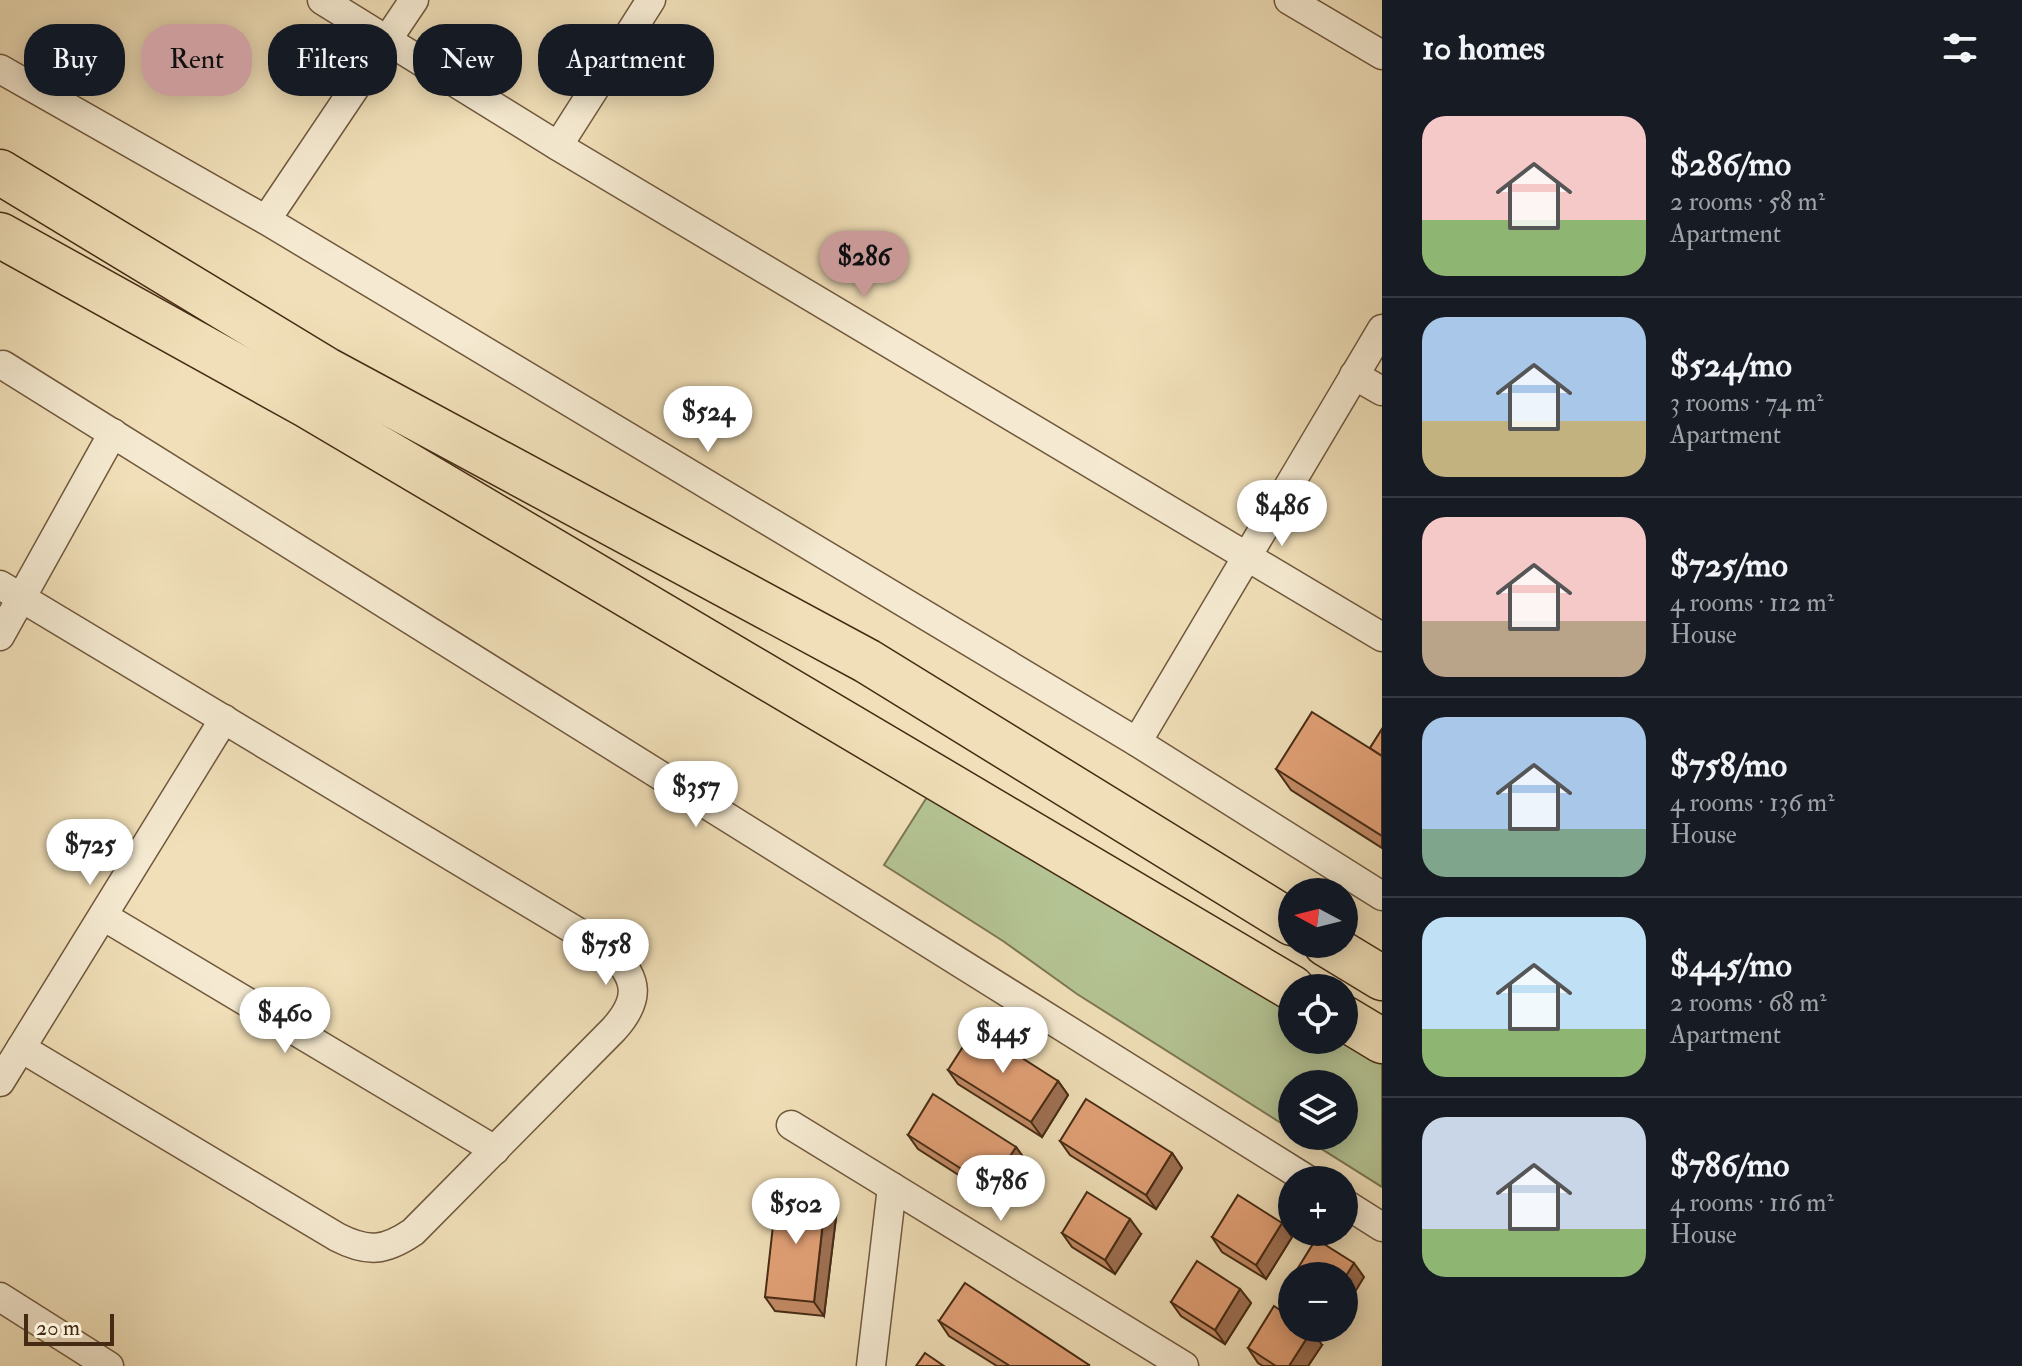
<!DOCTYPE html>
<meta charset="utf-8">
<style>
:root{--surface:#171b24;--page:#242831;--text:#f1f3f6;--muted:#9ea1a6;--line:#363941;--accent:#c59692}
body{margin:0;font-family:"IM FELL Double Pica",serif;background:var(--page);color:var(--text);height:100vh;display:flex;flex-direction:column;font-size:30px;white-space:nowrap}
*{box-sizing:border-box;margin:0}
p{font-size:26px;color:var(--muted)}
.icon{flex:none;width:44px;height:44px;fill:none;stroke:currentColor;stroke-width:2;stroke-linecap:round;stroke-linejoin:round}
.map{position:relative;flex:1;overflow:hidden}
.details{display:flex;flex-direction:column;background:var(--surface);width:640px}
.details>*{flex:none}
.top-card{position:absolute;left:24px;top:24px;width:760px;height:72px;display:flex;gap:16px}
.needle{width:52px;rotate:277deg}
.fabs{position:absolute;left:1278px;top:878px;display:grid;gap:16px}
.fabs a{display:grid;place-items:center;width:80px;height:80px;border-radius:50%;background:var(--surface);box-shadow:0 4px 20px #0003;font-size:40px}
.scale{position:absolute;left:24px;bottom:20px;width:90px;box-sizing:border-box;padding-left:8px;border:4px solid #462b14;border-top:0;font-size:22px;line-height:28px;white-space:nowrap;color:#462b14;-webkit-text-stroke:6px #f5ead1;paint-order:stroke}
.price{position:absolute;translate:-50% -68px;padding:0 18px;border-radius:28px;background:#fff;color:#222;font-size:26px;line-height:52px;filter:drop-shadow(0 2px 4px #0008)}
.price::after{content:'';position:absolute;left:50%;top:48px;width:24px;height:18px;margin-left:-12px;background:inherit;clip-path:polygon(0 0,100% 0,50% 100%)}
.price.active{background:var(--accent);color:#111}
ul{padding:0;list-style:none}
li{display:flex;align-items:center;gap:24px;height:200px;padding:0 40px}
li+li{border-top:2px solid var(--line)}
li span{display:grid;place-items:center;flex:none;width:224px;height:160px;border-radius:24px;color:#555}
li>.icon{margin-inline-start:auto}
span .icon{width:96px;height:96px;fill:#fffc;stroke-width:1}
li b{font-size:34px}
h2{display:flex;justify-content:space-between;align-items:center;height:96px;padding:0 40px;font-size:34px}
.chip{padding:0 28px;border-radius:32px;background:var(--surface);box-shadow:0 4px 20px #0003;font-size:28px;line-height:72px}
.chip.active{background:var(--accent);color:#111}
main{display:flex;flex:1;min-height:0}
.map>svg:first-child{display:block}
.green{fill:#b4c393;stroke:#7d7754;stroke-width:2}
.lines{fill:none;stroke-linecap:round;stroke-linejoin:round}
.street-casing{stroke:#70583d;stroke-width:31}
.highway-casing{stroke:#462b14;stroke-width:47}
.street{stroke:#f5ead1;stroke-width:28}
.highway{stroke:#f0dfb8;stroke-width:44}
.wall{fill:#c28a65;stroke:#462b14;stroke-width:2}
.shaded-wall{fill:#9e7053;stroke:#462b14;stroke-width:2}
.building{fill:#e2a076;stroke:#462b14;stroke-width:2}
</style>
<main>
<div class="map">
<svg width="1382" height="1366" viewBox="0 0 1382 1366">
<rect width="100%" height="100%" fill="#f0dfb8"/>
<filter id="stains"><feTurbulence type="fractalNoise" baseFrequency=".0025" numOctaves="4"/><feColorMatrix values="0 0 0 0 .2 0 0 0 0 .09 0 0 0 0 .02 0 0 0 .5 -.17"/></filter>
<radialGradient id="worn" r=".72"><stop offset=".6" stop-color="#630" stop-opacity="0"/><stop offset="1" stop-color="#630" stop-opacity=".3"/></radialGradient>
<!-- green -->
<polygon class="green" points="934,786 1292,999 1292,1040 1344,1040 1382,1056 1382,1187 1301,1136 1344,1136 1344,1084 1292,1084 1292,1130 1077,994 1003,941 884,865"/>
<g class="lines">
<defs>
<g id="street">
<polyline points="322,0 558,146 1382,637"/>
<polyline points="1289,0 1382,55"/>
<polyline points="0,69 266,220 1137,742 1382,896"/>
<polyline points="558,146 651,0"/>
<polyline points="266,220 414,0"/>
<polyline points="3,365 1308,1180"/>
<polyline points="1354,375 1382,391"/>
<path d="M0,585L611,952C639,979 640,1000 614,1029L413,1232C385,1251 368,1253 337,1237L21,1048"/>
<polyline points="0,636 113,433"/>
<polyline points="1137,742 1382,329"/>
<polyline points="103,916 495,1150"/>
<polyline points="0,1082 224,719"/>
<polyline points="791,1125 1184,1366"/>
<polyline points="1344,1203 1382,1227"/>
<polyline points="0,1297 109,1366"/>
<polyline points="871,1366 892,1187"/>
</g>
<g id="highway">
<polyline points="0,172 327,370 867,661 1292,923"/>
<polyline points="0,235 308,406 1292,988"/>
<polyline points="1326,944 1382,978"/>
<polyline points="1344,1018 1382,1041"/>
</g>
</defs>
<!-- street casing -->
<use href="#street" class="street-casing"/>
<!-- highway casing -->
<use href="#highway" class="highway-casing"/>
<!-- street -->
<use href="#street" class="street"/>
<!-- highway -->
<use href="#highway" class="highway"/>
</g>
<!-- wall -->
<g class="wall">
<polygon points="1382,729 1382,848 1291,790 1276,769 1370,748"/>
<polygon points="948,1070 1058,1081 1068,1095 1042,1137 958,1084"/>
<polygon points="908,1135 1016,1147 1026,1161 1001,1202 918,1149"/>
<polygon points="1060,1141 1172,1153 1182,1168 1156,1209 1070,1155"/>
<polygon points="826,1195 837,1209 824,1316 775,1311 765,1297"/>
<polygon points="1062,1233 1141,1234 1115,1274 1072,1247"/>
<polygon points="1212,1237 1292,1237 1266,1279 1222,1252"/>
<polygon points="1240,1289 1251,1303 1225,1344 1181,1316 1171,1302"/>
<polygon points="939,1321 1089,1365 1089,1366 997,1366 949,1336"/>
<polygon points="1322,1345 1308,1366 1263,1366 1258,1363 1248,1348"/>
</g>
<!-- shaded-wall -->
<g class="shaded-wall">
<polygon points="1058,1081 1068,1095 1042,1137 1031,1122"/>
<polygon points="1016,1147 1026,1161 1001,1202 990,1187"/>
<polygon points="1172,1153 1182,1168 1156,1209 1146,1195"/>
<polygon points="826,1195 837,1209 824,1316 814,1302"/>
<polygon points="1130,1219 1141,1234 1115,1274 1105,1260"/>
<polygon points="1282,1223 1292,1237 1266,1279 1256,1265"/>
<polygon points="1354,1263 1364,1277 1344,1310 1344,1279"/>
<polygon points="1240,1289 1251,1303 1225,1344 1215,1330"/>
<polygon points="1312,1330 1322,1345 1308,1366 1289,1366"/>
</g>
<!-- building -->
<g class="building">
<polygon points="1312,712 1382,756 1382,836 1276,769"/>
<polygon points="1382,729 1382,756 1370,748"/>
<polygon points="975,1028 1058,1081 1031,1122 948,1070"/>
<polygon points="933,1094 1016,1147 990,1187 908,1135"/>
<polygon points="1086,1099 1172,1153 1146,1195 1060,1141"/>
<polygon points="777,1190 826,1195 814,1302 765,1297"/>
<polygon points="1087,1192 1130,1219 1105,1260 1062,1233"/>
<polygon points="1238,1195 1282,1223 1256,1265 1212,1237"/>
<polygon points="1316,1239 1354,1263 1344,1279 1344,1276 1293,1276"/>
<polygon points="1197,1261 1240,1289 1215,1330 1171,1302"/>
<polygon points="965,1283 1089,1365 1088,1366 1010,1366 939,1321"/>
<polygon points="1274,1306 1292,1318 1292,1328 1308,1328 1312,1330 1289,1366 1276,1366 1248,1348"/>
<polygon points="925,1353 944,1366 916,1366"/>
</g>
<rect width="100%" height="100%" filter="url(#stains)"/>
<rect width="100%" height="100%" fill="url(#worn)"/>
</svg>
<div class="fabs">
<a><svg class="needle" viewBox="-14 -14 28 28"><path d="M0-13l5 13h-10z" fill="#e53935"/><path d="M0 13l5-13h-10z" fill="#9ea1a6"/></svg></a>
<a><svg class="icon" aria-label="locate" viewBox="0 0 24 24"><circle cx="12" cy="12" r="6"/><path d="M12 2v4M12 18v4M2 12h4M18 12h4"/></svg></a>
<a><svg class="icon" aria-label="layers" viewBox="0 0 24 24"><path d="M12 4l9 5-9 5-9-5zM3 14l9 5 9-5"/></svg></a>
<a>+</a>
<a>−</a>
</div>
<div class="scale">20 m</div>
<b class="price active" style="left:864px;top:299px">$286</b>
<b class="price" style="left:708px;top:454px">$524</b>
<b class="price" style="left:1282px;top:548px">$486</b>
<b class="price" style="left:696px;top:829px">$357</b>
<b class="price" style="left:90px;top:887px">$725</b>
<b class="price" style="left:606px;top:987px">$758</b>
<b class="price" style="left:285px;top:1055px">$460</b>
<b class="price" style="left:1003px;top:1075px">$445</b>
<b class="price" style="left:1001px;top:1223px">$786</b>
<b class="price" style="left:796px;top:1246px">$502</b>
<div class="top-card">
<a class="chip">Buy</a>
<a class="chip active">Rent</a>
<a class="chip">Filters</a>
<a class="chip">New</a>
<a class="chip">Apartment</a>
</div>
</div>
<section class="details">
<h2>10 homes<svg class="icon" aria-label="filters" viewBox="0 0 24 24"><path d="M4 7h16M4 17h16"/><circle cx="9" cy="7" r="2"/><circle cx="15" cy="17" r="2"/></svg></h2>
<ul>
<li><span style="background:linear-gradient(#f6c9c9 65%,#8fb573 0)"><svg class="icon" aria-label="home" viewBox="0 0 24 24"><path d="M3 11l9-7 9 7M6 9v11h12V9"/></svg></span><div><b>$286/mo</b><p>2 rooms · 58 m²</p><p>Apartment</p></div></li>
<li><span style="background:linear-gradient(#a9c7e8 65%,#c2b280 0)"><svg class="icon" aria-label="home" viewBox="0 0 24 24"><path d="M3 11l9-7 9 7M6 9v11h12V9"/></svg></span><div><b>$524/mo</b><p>3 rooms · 74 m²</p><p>Apartment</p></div></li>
<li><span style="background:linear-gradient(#f6c9c9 65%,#b9a48a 0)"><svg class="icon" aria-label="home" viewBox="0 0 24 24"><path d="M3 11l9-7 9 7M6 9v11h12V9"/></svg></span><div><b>$725/mo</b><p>4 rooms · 112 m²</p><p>House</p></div></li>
<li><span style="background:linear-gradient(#a9c7e8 70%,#7fa58c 0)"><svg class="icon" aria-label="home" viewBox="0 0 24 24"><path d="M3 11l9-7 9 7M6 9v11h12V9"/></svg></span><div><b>$758/mo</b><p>4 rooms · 136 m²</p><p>House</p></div></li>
<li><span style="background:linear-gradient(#bfe0f5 70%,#8fb573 0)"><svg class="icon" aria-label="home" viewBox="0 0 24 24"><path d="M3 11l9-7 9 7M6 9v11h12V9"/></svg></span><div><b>$445/mo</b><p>2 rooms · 68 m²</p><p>Apartment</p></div></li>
<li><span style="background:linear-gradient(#c9d6e8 70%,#8fb573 0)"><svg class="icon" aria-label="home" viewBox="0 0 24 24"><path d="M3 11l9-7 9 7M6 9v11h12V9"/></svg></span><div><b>$786/mo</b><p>4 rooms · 116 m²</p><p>House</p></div></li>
</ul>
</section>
</main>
